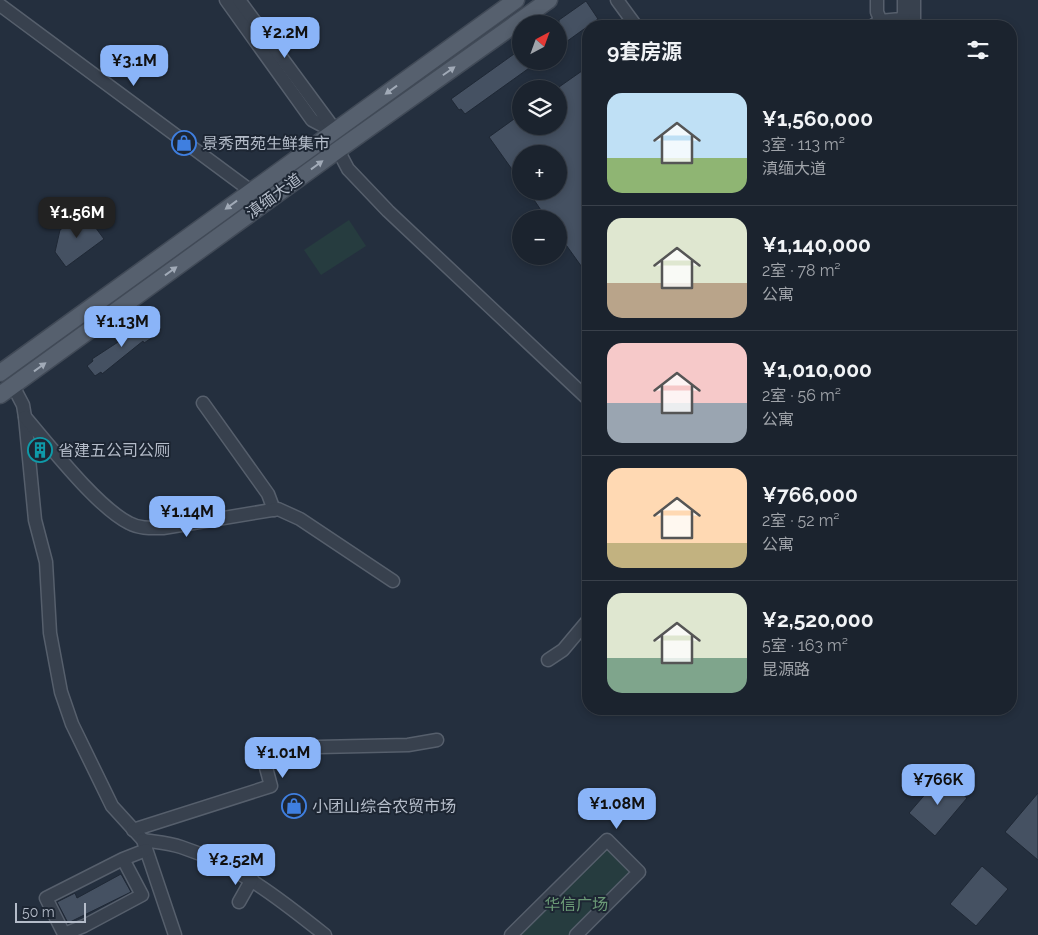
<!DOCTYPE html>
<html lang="zh">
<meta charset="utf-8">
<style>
:root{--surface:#1b232e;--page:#242b36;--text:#f1f3f6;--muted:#a0a4aa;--line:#39404a;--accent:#8ab4f8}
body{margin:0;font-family:Raleway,"Noto Sans SC",sans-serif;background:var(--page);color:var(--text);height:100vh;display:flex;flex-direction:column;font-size:19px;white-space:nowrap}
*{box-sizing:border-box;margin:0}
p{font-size:16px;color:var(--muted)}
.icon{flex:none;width:28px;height:28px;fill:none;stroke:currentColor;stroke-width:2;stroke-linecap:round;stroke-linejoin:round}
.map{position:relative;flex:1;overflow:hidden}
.panel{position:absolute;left:582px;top:20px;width:435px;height:695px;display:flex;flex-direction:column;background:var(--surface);border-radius:20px;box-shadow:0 2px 8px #0003,0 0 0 1px var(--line)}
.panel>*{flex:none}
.needle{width:32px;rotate:41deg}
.buttons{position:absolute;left:512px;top:15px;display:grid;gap:10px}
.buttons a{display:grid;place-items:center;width:55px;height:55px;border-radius:50%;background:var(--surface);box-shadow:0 2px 8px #0003,0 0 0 1px var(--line);font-size:25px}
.scale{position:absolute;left:15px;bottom:12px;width:71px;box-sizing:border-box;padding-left:5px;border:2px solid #b4bcc9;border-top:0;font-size:14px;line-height:18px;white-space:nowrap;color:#b4bcc9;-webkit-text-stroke:4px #1d2633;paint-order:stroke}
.price{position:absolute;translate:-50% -42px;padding:0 11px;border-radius:10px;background:var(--accent);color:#111;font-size:16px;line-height:32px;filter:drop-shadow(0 1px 2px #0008)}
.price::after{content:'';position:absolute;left:50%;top:30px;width:15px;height:11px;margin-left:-8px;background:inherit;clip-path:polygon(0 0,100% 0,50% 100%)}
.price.on{background:#222;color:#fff}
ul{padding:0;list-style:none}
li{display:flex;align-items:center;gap:15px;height:125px;padding:0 25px}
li+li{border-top:1px solid var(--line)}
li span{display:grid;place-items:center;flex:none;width:140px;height:100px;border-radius:15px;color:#555}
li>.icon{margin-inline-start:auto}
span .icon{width:60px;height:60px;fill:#fffc;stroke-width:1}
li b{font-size:21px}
h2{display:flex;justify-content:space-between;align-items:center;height:60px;padding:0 25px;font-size:21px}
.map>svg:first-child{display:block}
.green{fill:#263c3f}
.building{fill:#455162;stroke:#1f2835}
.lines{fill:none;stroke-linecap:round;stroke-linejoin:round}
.minor-casing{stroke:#565f6c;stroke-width:15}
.major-casing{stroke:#414a57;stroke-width:19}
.minor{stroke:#38414e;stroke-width:12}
.major{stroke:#56606e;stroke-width:16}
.oneway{fill:#a1aab7}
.labels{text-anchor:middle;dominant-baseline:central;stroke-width:4;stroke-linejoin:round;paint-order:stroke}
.poi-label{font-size:16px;fill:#b4bcc9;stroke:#1d2633;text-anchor:start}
.street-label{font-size:16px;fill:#b4bcc9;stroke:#1d2633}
.park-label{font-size:16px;fill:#6b9a76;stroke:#1d2633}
</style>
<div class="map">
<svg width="1038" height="935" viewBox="0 0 1038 935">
<rect width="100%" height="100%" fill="#242f3e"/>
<!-- green -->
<g class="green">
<polygon points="349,220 366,246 321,275 304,250"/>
<polygon points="607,847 633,873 572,935 519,935"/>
</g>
<!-- building -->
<g class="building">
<polygon points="586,1 598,19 559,47 559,20"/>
<polygon points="521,49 521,61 539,61 465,114 461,109 459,110 451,99"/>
<polygon points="589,66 589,277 559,235 559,219 547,219 528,191 559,191 559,154 521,154 521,182 489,137 521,114 521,126 559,126 559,87"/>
<polygon points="84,212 104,239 66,267 55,252 60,230"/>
<polygon points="150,320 158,331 152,335 153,337 144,343 143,341 102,374 101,372 95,376 87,366 93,361 92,359 135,331 133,328 142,322 144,324"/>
<polygon points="941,776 967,798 935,836 909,813"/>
<polygon points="1038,793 1038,860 1005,832"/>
<polygon points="982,866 1008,889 976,926 950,904"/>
<polygon points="121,874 131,892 68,923 57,902 75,893 77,898"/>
</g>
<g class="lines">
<defs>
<g id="minor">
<polyline points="226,0 312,120 333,131"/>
<polyline points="239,0 335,130"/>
<polyline points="617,0 636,26"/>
<polyline points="877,0 877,12 883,26"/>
<polyline points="914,0 914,26"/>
<polyline points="0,5 251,191"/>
<polyline points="872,26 880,21 901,19 904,14 904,0"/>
<polyline points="338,150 348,169 388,211 589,400"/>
<polyline points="13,386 23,405 25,417 35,520 46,562 50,633 61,692 72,724 112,806 143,840 175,935"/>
<polyline points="203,403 268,494 274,510"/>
<path d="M25,417C49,445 97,507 129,523C140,529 152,528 163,528L278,509L300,519L393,581"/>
<polyline points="548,660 563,650 589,619"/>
<polyline points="133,830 271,786 264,760 318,747 408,745 437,740"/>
<path d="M143,840C155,842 169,843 181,847C237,865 280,899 325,935"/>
<polyline points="123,859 142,895 84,926 64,934 46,898 123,859 146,850"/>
<polyline points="239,902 252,879"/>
<polyline points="511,935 607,840 639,872 576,935"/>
</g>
<g id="major">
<polyline points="0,373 516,0"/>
<polyline points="0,395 338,150 549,0"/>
</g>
</defs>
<!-- minor casing -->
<use href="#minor" class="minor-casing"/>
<!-- major casing -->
<use href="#major" class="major-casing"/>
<!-- minor -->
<use href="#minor" class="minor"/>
<!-- major -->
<use href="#major" class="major"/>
</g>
<!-- one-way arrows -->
<defs><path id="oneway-solid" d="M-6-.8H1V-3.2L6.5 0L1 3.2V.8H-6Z" transform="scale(1.25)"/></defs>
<g class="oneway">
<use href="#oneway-solid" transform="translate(449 71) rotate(-35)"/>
<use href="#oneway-solid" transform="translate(391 90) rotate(144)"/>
<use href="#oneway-solid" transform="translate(317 165) rotate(-36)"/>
<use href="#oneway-solid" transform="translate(231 205) rotate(144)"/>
<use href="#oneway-solid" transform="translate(171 271) rotate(-36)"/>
<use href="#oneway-solid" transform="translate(40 367) rotate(-36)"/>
</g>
<!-- icons -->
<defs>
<symbol id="shop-ring" viewBox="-11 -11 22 22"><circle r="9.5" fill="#1d2633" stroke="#3f7fe0" stroke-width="1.5"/><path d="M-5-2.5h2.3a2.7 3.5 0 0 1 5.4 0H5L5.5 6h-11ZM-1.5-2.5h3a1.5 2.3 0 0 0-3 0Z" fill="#3f7fe0"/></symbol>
<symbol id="building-ring" viewBox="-11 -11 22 22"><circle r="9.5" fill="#1d2633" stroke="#0f9aa8" stroke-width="1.5"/><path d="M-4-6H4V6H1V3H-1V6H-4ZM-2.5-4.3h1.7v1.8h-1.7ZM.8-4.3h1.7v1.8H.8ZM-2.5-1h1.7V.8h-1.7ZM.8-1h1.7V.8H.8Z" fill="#0f9aa8"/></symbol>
</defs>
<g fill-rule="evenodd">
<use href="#shop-ring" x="170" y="129" width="28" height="28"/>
<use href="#building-ring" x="26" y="436" width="28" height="28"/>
<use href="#shop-ring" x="280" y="792" width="28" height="28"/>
</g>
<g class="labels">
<!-- poi labels -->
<g class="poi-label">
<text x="202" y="143">景秀西苑生鲜集市</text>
<text x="58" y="450">省建五公司公厕</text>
<text x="312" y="806">小团山综合农贸市场</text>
</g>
<!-- street labels -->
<g class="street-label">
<text transform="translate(274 196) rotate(-36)">滇缅大道</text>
</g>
<!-- park labels -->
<g class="park-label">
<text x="576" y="904">华信广场</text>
</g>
</g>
</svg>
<div class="buttons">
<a><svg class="needle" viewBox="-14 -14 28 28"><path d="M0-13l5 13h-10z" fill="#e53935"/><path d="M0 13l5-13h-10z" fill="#a0a4aa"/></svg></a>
<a><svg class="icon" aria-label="layers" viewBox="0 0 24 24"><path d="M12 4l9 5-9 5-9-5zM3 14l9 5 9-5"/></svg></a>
<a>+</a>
<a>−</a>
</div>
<div class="scale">50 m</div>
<b class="price" style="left:285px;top:59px">¥2.2M</b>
<b class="price" style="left:134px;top:87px">¥3.1M</b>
<b class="price on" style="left:77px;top:239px">¥1.56M</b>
<b class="price" style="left:122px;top:348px">¥1.13M</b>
<b class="price" style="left:187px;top:538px">¥1.14M</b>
<b class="price" style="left:283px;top:779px">¥1.01M</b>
<b class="price" style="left:938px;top:806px">¥766K</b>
<b class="price" style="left:617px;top:830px">¥1.08M</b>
<b class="price" style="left:236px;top:886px">¥2.52M</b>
<section class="panel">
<h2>9套房源<svg class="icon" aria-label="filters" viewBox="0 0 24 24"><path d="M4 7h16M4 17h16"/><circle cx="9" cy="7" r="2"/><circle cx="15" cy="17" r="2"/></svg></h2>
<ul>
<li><span style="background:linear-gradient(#bfe0f5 65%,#8fb573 0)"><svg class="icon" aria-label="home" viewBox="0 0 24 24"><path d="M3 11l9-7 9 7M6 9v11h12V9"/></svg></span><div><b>¥1,560,000</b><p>3室 · 113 m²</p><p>滇缅大道</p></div></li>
<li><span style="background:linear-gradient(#dfe7d0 65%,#b9a48a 0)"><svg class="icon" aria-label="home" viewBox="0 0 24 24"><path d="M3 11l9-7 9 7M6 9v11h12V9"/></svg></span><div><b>¥1,140,000</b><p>2室 · 78 m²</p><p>公寓</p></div></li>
<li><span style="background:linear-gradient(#f6c9c9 60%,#9aa5b1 0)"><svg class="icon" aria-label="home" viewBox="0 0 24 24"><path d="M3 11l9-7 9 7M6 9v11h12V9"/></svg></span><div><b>¥1,010,000</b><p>2室 · 56 m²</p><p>公寓</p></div></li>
<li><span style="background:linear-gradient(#ffd9b3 75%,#c2b280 0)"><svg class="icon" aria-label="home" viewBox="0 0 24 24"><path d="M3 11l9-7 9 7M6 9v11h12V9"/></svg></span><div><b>¥766,000</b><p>2室 · 52 m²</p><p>公寓</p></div></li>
<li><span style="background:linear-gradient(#dfe7d0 65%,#7fa58c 0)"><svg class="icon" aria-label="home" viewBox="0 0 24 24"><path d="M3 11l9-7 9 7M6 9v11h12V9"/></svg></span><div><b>¥2,520,000</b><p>5室 · 163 m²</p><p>昆源路</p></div></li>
</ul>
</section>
</div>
